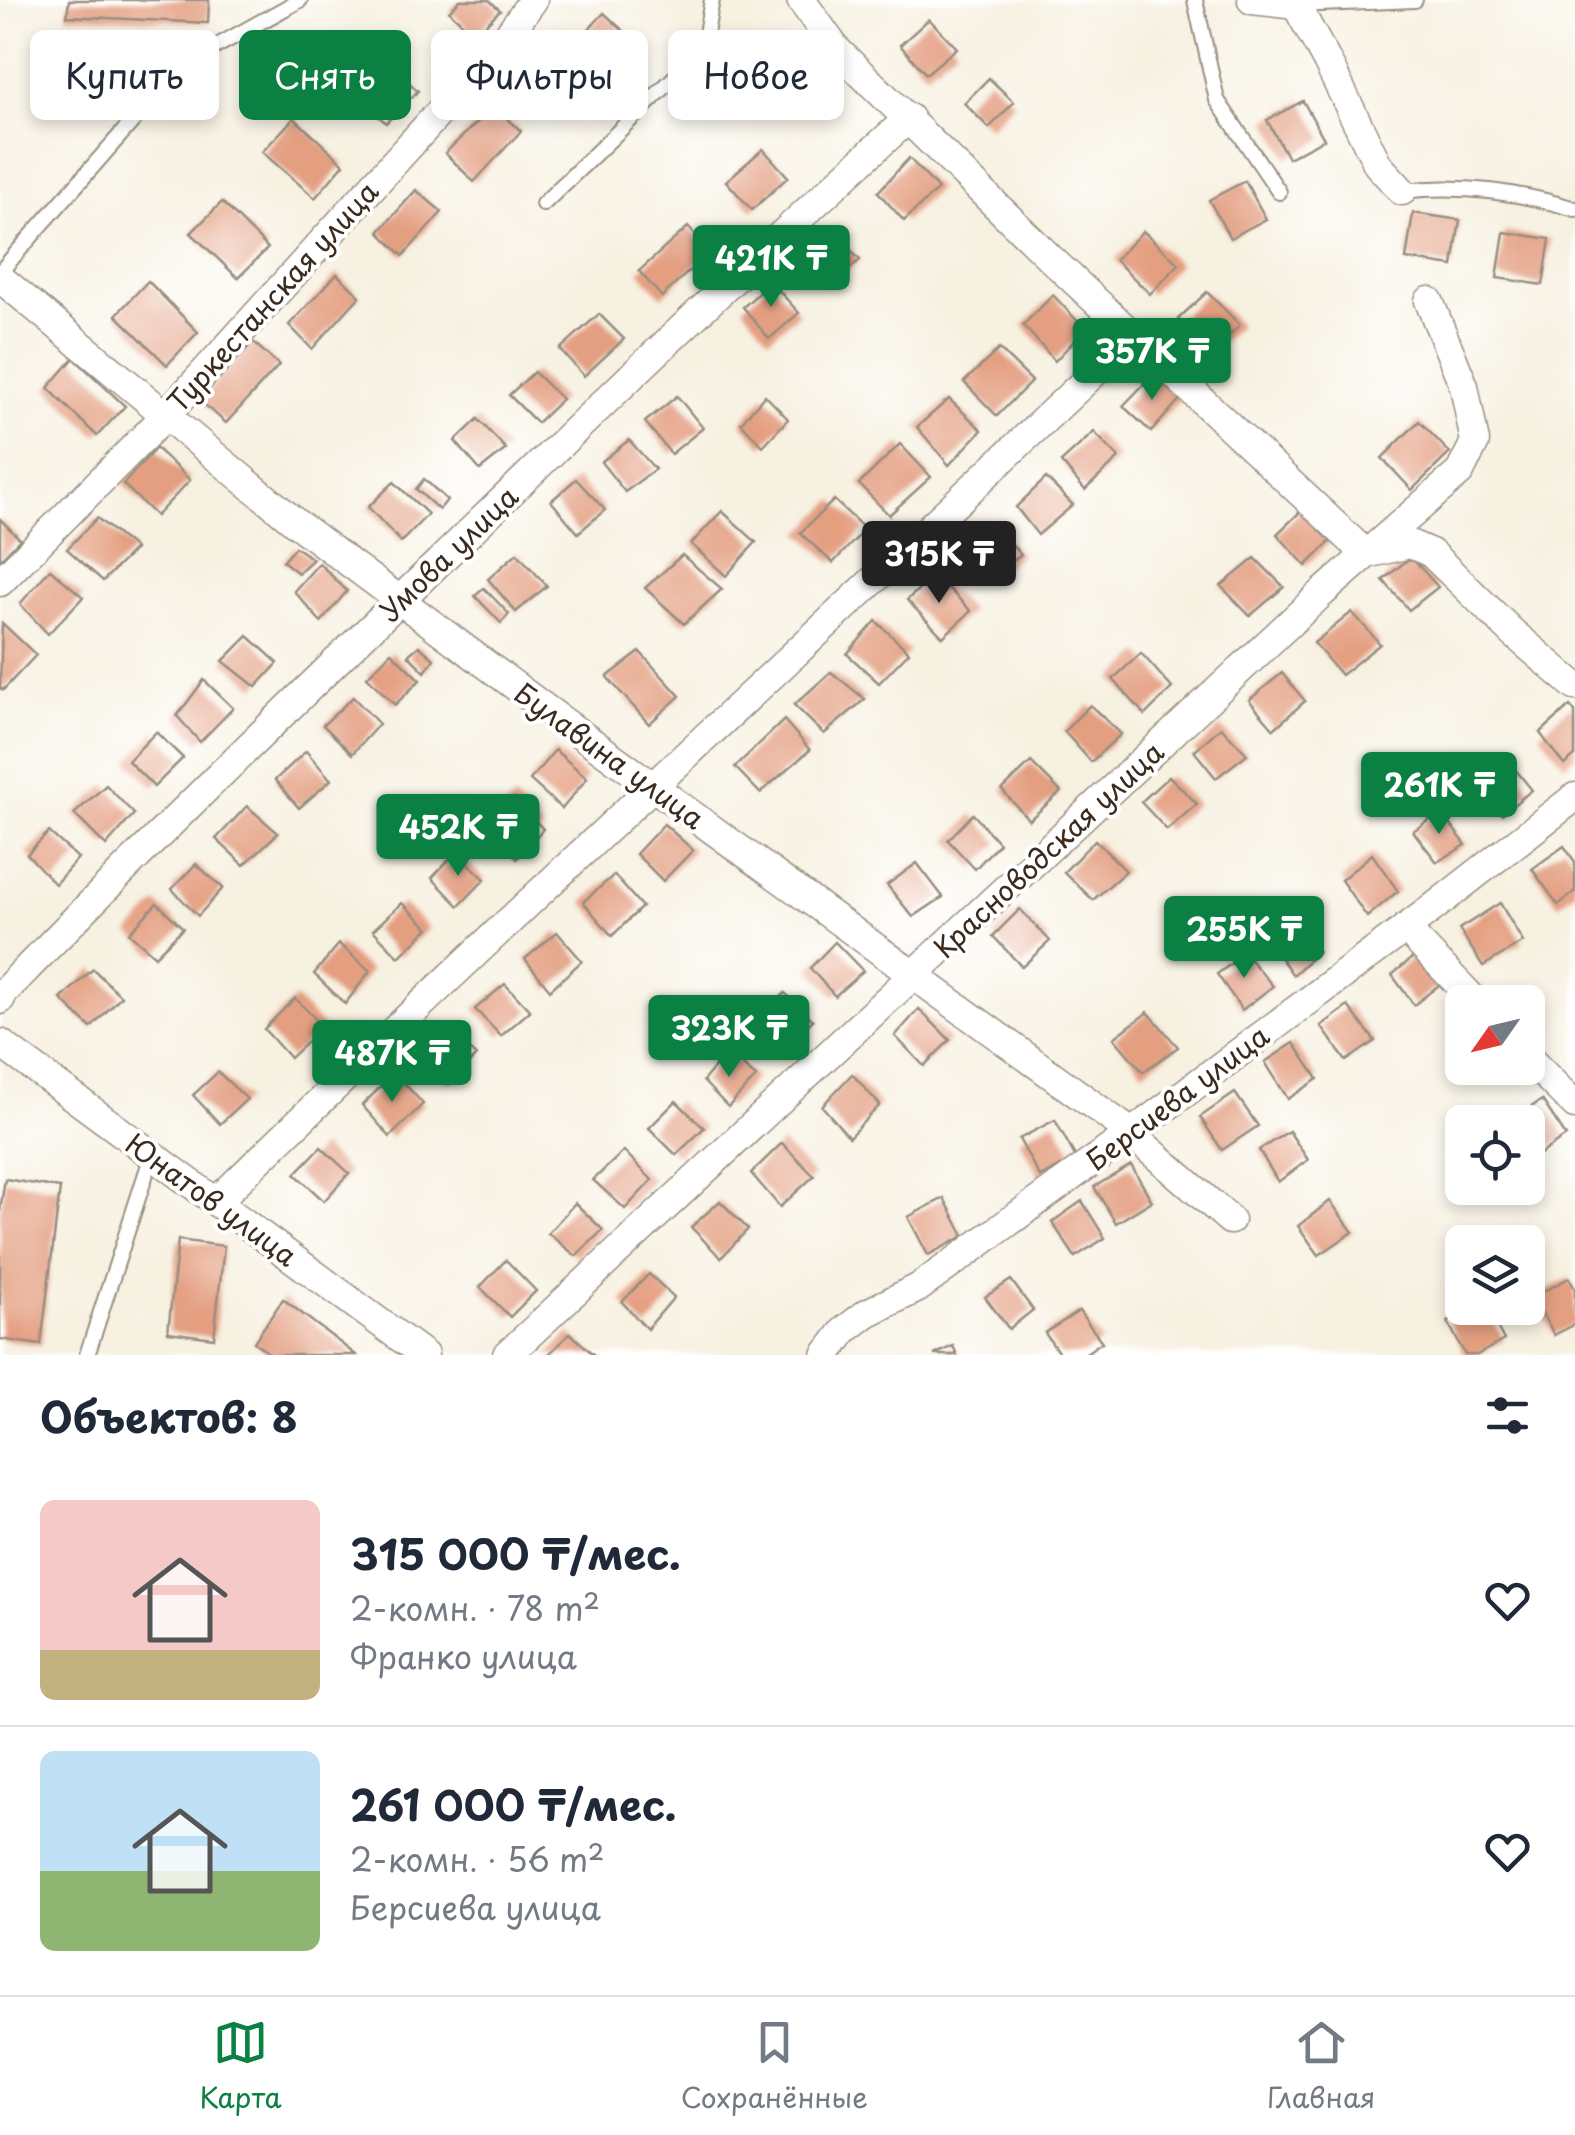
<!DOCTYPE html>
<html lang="ru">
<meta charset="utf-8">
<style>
:root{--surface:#fff;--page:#f2f2f3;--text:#1f2937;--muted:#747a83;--line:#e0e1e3;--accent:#0b8043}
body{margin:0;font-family:"Playpen Sans",sans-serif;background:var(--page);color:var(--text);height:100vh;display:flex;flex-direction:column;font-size:38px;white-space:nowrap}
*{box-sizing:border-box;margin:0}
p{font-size:32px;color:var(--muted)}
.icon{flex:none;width:55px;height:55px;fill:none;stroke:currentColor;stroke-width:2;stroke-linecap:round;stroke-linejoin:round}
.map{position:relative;height:1355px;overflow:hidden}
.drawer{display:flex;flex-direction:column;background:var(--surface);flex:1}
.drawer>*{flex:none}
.hud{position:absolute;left:30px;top:30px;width:1000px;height:90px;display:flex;gap:20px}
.needle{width:65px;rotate:236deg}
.controls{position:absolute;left:1445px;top:985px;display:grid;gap:20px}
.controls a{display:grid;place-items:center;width:100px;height:100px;border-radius:15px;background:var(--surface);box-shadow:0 5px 15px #0003;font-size:50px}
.price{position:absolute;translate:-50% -85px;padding:0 22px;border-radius:10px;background:var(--accent);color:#fff;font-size:32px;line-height:65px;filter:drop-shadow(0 2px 5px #0008)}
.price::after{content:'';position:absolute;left:50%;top:60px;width:30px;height:22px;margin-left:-15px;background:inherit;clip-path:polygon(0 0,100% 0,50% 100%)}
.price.current{background:#222;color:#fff}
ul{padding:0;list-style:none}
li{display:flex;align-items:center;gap:30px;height:250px;padding:0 40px}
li+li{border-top:2px solid var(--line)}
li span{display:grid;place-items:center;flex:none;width:280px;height:200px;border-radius:15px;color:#555}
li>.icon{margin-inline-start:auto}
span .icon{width:120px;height:120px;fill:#fffc;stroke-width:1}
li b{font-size:42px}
h2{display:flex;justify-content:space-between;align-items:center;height:120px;padding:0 40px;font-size:42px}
.chip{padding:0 35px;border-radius:15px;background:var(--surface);box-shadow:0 5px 15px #0003;font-size:35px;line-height:90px}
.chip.current{background:var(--accent);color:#fff}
.tabs{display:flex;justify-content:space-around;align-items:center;height:140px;border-top:2px solid var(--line);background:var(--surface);font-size:28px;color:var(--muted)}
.tabs a{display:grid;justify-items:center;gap:5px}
.tabs .current{color:var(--accent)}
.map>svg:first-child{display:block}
.building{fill:#e49f81}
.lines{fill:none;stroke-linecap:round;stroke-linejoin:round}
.service-casing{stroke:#998e80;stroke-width:18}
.minor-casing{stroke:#998e80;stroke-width:31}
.service{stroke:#fff;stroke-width:14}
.minor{stroke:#fff;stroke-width:28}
.labels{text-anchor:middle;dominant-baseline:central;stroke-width:8;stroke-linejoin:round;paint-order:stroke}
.street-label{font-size:28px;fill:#3b2a1e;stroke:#fff}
</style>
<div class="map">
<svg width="1575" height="1355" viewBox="0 0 1575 1355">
<rect width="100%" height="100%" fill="#fff"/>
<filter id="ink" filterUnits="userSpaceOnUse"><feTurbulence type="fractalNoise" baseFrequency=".01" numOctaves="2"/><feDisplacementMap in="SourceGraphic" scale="20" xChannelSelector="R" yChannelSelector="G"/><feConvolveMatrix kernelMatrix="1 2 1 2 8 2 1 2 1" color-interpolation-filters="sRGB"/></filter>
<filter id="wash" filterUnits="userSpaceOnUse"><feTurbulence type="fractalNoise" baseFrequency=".0048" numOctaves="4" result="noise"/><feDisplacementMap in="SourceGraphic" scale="40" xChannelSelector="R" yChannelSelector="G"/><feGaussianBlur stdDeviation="2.25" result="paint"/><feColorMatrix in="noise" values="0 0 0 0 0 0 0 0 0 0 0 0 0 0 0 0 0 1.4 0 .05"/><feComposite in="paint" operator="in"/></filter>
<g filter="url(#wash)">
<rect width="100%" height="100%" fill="#f7f1e1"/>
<g id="blocks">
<!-- building -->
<g class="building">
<polygon points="69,0 209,0 208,23 67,16"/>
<polygon points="460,0 489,0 500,10 475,35 449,11"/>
<polygon points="604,13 629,36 597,67 572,47"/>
<polygon points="929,19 957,48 926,74 900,45"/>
<polygon points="379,55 418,91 386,123 347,87"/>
<polygon points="989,78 1014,102 989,128 964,103"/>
<polygon points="1303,101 1324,139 1288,158 1267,120"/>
<polygon points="494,106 521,131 474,182 445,153"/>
<polygon points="294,118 344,164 315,198 262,152"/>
<polygon points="763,149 788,177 752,210 726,181"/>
<polygon points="909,158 938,189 904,221 878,192"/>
<polygon points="1245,181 1266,219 1230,238 1209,200"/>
<polygon points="416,190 442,212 403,256 379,232"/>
<polygon points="222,202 268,248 238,278 191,233"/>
<polygon points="1413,213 1460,220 1453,266 1406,259"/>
<polygon points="688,227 710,251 662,297 639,271"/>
<polygon points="1143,231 1179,264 1150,294 1115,260"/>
<polygon points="1504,232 1550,239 1543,285 1497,278"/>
<polygon points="834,233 860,260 837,280 812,252"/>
<polygon points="337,274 360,296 312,349 289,325"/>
<polygon points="148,281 198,332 167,365 116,315"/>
<polygon points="771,282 799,313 769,339 743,307"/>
<polygon points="1207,292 1240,325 1211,353 1178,319"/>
<polygon points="1053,295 1085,329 1055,361 1023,325"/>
<polygon points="599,314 624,339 584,376 560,349"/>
<polygon points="253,342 279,365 226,423 199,400"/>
<polygon points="999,349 1032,381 997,416 964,382"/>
<polygon points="74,358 125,406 97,436 48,388"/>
<polygon points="534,372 562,399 537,423 509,395"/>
<polygon points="1154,374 1181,398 1151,432 1123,406"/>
<polygon points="765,395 788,419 763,446 741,423"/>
<polygon points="677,396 703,428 671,454 645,422"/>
<polygon points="949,399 982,430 949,465 917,427"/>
<polygon points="478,419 506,449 480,470 455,441"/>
<polygon points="1419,421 1450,453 1412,490 1382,458"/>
<polygon points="1094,432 1119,458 1085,490 1061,462"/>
<polygon points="629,440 655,469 625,492 601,462"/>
<polygon points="900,444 931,477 889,515 859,484"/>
<polygon points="156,448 190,480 156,516 123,484"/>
<polygon points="1046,478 1073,505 1038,535 1016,507"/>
<polygon points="424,479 447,500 439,510 416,489"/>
<polygon points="576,479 605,510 578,533 551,501"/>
<polygon points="394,482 428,514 401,542 368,507"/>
<polygon points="834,500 865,529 833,563 800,533"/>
<polygon points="1302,510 1332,540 1306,566 1277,534"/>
<polygon points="722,511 756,542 726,576 691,544"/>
<polygon points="97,518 135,549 103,581 67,549"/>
<polygon points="0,519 20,539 0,560"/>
<polygon points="993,523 1021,555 987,580 961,546"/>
<polygon points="295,547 313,559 298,573 283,561"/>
<polygon points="517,553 547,586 516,612 488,579"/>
<polygon points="682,555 722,589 684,624 645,588"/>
<polygon points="1411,557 1438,587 1409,610 1383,580"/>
<polygon points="1255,558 1284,587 1250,616 1221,586"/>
<polygon points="319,563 347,591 321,622 294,591"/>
<polygon points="50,569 83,597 48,634 20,604"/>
<polygon points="935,575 971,611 943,637 907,600"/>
<polygon points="484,588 509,614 501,623 475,596"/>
<polygon points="1352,612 1380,644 1341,675 1314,643"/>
<polygon points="876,621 909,652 879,683 847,654"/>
<polygon points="2,623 36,655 3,690 0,688"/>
<polygon points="248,636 278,663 256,687 223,661"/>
<polygon points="419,646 434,659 425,672 408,655"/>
<polygon points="391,652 420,680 395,705 367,677"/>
<polygon points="640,652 680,696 649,724 607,677"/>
<polygon points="1141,653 1172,688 1145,715 1113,679"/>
<polygon points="831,672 865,699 824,734 794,705"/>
<polygon points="1282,673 1305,701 1274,729 1249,700"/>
<polygon points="204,680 233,708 200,742 177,716"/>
<polygon points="353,697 379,724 352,754 323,725"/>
<polygon points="1090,705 1121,734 1091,762 1064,731"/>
<polygon points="1570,706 1575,712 1575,756 1564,765 1540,733"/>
<polygon points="784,720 810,750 760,793 735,767"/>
<polygon points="1221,727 1247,754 1216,778 1194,751"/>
<polygon points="156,732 183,758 154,787 128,761"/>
<polygon points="555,750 587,778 562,809 530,780"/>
<polygon points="306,751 331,780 299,808 275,780"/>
<polygon points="1506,758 1532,790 1502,814 1476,778"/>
<polygon points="1031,762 1061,792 1029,820 1002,790"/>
<polygon points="1169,776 1197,804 1167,830 1141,802"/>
<polygon points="106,785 134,814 106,846 74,814"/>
<polygon points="514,798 543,829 517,859 485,827"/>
<polygon points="247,806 278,833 244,865 216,839"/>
<polygon points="1441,812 1466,845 1437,862 1413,831"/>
<polygon points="973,814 999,843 975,869 948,840"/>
<polygon points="664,824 693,850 663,881 636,854"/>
<polygon points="49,832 78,858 55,884 27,854"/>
<polygon points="1095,840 1126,871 1093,900 1064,872"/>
<polygon points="1564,846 1575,862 1575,892 1558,905 1532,869"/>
<polygon points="456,852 485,879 459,906 432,878"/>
<polygon points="1372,854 1398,891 1367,917 1341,880"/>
<polygon points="917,863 943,897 913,917 887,885"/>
<polygon points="196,864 223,888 198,916 172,889"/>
<polygon points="614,875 642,907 612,936 583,902"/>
<polygon points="157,903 183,928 155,956 129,933"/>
<polygon points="402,903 429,928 399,957 373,930"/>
<polygon points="1500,903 1523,942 1483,966 1459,929"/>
<polygon points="1020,909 1050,941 1022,967 993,936"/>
<polygon points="1292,918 1318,952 1293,975 1266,937"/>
<polygon points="557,932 582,961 550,990 525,959"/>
<polygon points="835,942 863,971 835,996 810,968"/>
<polygon points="339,944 370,971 345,1004 314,974"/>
<polygon points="1419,952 1444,981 1414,1005 1392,975"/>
<polygon points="1245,954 1273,986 1242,1010 1217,974"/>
<polygon points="93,969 121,996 91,1028 61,999"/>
<polygon points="505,984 530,1011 501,1036 475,1009"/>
<polygon points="785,993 813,1020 784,1048 758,1020"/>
<polygon points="295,998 323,1027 290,1058 264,1029"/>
<polygon points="1348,1006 1375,1041 1346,1061 1321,1026"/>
<polygon points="919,1009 950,1040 924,1066 895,1036"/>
<polygon points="1148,1012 1178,1047 1143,1072 1114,1038"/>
<polygon points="448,1029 476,1056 449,1084 423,1055"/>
<polygon points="1294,1043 1318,1079 1288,1099 1265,1062"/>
<polygon points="727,1053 756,1077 728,1107 703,1081"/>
<polygon points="218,1072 247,1099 220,1124 193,1095"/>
<polygon points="395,1073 423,1104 390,1137 362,1105"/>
<polygon points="852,1074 880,1105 849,1137 822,1106"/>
<polygon points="1235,1093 1258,1126 1222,1150 1200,1117"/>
<polygon points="1542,1100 1566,1136 1535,1157 1528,1147 1528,1122 1508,1122"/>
<polygon points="676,1101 704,1128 676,1155 649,1128"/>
<polygon points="1055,1120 1076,1158 1040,1177 1019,1139"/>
<polygon points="1289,1131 1308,1160 1278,1182 1259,1150"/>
<polygon points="782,1143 814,1176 780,1207 751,1173"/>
<polygon points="321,1147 349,1173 324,1201 295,1174"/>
<polygon points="624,1151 652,1180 625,1209 593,1180"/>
<polygon points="1131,1165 1152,1201 1116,1223 1094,1187"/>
<polygon points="5,1179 60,1188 41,1345 0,1339 0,1211"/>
<polygon points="944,1198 964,1236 928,1255 908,1217"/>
<polygon points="720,1201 748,1229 721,1258 691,1227"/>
<polygon points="1082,1201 1105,1238 1075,1257 1052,1222"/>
<polygon points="1330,1201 1353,1232 1319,1255 1298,1226"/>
<polygon points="575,1203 603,1230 576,1256 548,1233"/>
<polygon points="178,1240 224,1246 214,1338 168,1332"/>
<polygon points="506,1260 536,1291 510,1317 480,1287"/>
<polygon points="649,1274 674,1297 647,1329 622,1302"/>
<polygon points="1569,1278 1575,1289 1575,1324 1554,1335 1533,1297"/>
<polygon points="1011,1280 1033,1310 1009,1329 985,1297"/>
<polygon points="283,1299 356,1355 271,1355 254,1342"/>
<polygon points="1475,1308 1487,1308 1504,1340 1477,1355 1465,1355 1448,1322"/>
<polygon points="1079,1311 1102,1342 1083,1355 1060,1355 1045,1333"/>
<polygon points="570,1333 594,1355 548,1355"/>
<polygon points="953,1346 957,1355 934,1355"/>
</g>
</g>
</g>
<g filter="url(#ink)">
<use href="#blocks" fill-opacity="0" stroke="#998e80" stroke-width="2.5"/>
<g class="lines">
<defs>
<g id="service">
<polyline points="1195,0 1217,100 1279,192"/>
<polyline points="1296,5 1415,0"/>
<path d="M1402,191C1461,184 1519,192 1575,209"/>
<polyline points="543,204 703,50 712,0"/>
<polyline points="0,272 181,66 300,0"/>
<polyline points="87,1355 152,1155"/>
</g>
<g id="minor">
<polyline points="801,0 836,49 1049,257 1366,554 1410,544 1431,553 1513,633 1575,686"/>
<polyline points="1252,0 1296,5 1327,61 1378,165 1402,191"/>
<polyline points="0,278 296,523 546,709 1122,1126 1230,1220"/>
<polyline points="0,582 165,416 503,42 533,0"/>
<polyline points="1405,928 1476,1002"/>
<path d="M0,1000L4,992C146,845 293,703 440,561C594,411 749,262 909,118"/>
<polyline points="0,1043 424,1355"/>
<polyline points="1528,1058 1575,1105"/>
<path d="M216,1202C517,908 829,625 1134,335"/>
<polyline points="507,1355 1322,593 1460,472 1475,442 1464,386 1429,301"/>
<polyline points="826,1355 845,1330 867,1313 918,1288 1130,1134 1430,910 1575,797"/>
</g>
</defs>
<!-- service casing -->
<use href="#service" class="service-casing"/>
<!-- minor casing -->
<use href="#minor" class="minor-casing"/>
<!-- service -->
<use href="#service" class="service"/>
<!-- minor -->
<use href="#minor" class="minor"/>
</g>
</g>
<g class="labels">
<!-- street labels -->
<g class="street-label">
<text transform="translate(272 296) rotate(-48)">Туркестанская улица</text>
<text transform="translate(448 553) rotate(-44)">Умова улица</text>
<text transform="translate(610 755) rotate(36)">Булавина улица</text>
<text transform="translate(1048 849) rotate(-43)">Красноводская улица</text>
<text transform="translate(1177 1097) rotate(-37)">Берсиева улица</text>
<text transform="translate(212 1199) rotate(36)">Юнатов улица</text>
</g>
</g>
</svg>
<div class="controls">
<a><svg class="needle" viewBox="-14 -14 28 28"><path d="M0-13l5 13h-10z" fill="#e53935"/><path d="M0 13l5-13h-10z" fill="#747a83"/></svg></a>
<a><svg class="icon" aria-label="locate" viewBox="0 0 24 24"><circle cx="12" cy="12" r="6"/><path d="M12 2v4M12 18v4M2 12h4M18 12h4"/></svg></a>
<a><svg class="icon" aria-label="layers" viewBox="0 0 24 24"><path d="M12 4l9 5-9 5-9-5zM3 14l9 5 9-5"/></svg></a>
</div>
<b class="price" style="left:771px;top:310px">421K ₸</b>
<b class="price" style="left:1152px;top:403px">357K ₸</b>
<b class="price current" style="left:939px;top:606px">315K ₸</b>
<b class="price" style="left:1439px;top:837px">261K ₸</b>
<b class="price" style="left:458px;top:879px">452K ₸</b>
<b class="price" style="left:1244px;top:981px">255K ₸</b>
<b class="price" style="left:729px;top:1080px">323K ₸</b>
<b class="price" style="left:392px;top:1105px">487K ₸</b>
<div class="hud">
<a class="chip">Купить</a>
<a class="chip current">Снять</a>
<a class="chip">Фильтры</a>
<a class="chip">Новое</a>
</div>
</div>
<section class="drawer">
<h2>Объектов: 8<svg class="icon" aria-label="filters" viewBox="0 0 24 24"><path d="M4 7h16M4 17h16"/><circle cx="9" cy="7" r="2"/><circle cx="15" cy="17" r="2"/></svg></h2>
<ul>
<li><span style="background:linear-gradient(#f6c9c9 75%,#c2b280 0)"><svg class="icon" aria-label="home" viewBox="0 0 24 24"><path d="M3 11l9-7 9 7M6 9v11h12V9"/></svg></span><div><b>315 000 ₸/мес.</b><p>2-комн. · 78 m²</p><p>Франко улица</p></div><svg class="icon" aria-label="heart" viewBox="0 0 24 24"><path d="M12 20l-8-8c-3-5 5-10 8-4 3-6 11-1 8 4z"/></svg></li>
<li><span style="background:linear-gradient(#bfe0f5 60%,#8fb573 0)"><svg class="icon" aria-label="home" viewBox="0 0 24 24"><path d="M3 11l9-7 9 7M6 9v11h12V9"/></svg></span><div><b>261 000 ₸/мес.</b><p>2-комн. · 56 m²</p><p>Берсиева улица</p></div><svg class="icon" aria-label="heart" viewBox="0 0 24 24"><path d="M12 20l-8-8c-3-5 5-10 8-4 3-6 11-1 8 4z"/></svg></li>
</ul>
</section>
<nav class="tabs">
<a class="current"><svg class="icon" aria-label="map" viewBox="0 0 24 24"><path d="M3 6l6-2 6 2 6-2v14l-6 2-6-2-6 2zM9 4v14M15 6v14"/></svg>Карта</a>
<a><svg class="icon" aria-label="saved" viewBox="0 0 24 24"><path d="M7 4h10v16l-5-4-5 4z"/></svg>Сохранённые</a>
<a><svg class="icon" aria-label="home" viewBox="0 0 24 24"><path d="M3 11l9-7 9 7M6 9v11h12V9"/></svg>Главная</a>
</nav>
